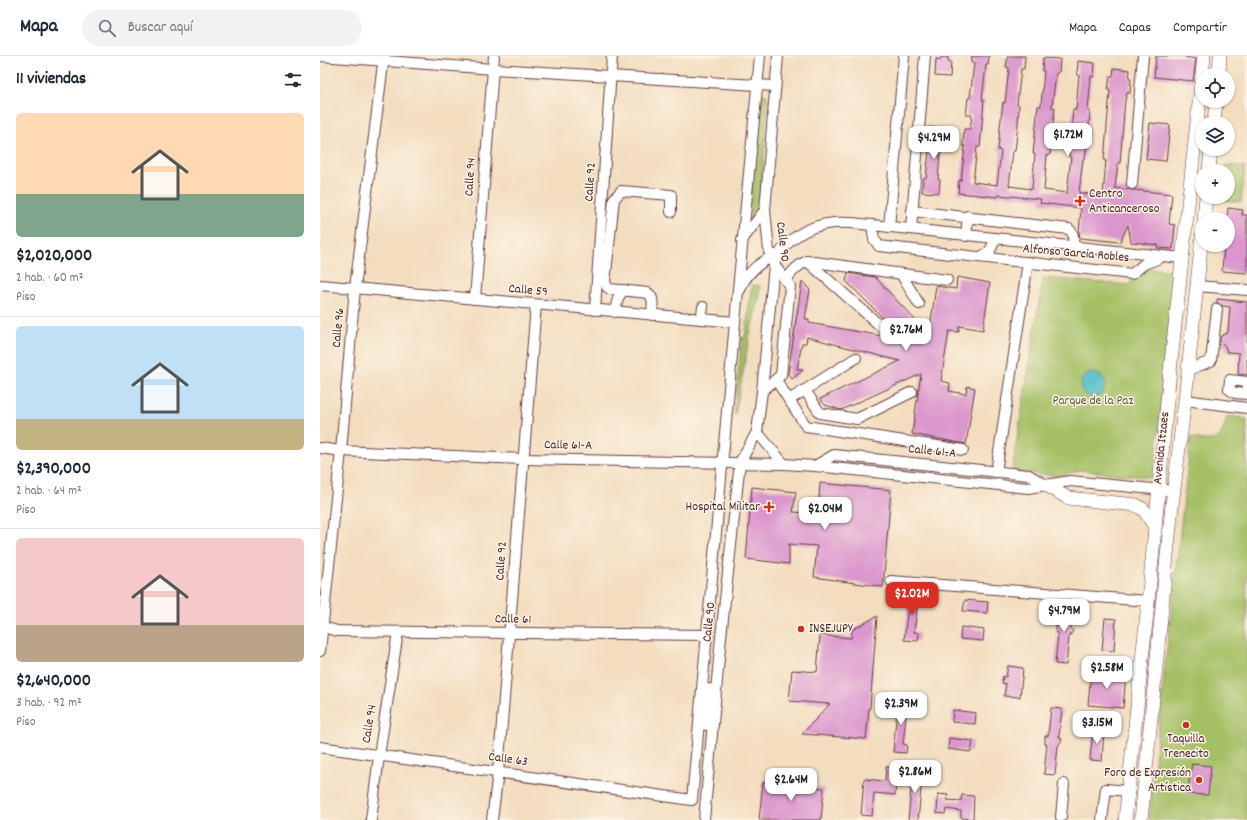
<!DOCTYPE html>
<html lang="es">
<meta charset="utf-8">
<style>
:root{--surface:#fff;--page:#f2f2f3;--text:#1f2937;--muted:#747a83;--line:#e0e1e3;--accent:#d93025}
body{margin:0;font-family:Dekko,sans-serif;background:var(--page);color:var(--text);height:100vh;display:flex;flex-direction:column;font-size:15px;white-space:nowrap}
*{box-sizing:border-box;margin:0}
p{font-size:13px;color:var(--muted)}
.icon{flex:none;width:22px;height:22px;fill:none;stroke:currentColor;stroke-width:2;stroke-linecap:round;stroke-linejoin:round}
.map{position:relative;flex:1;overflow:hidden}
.drawer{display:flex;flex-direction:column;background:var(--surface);width:320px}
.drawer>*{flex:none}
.controls{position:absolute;left:875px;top:12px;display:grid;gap:8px}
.controls a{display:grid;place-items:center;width:40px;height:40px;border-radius:50%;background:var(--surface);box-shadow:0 1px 3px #0004;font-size:20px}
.price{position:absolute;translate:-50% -34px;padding:0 9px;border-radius:8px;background:#fff;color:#222;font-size:13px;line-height:26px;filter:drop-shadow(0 1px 2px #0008)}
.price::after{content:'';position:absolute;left:50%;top:24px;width:12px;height:9px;margin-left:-6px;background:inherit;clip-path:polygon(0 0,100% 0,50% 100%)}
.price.active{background:var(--accent);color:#fff}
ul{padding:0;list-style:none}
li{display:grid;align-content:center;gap:8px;height:212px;padding:0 16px}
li+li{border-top:1px solid var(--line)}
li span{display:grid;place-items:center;height:124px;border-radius:6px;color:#555}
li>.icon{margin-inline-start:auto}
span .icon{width:72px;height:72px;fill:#fffc;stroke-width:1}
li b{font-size:17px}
h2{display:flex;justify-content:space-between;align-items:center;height:48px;padding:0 16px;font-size:17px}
header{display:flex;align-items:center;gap:24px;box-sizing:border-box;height:56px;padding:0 20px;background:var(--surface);border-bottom:1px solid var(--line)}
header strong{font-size:19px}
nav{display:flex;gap:22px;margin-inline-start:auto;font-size:14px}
.search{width:280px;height:36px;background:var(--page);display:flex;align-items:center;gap:10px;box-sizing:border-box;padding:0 14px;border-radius:22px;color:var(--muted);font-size:15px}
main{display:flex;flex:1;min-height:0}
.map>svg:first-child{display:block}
.green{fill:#a5bf65;stroke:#786f48}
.water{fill:#4fbec6;stroke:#4c6e78}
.building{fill:#db97cd}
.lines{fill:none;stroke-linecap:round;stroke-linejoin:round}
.minor-casing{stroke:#633c41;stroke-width:12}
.major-casing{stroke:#633c41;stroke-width:14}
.minor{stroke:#fff;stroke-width:10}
.major{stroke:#fff;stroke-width:13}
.poi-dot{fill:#c8321e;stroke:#fcf5e5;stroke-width:1.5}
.labels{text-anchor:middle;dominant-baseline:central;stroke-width:3;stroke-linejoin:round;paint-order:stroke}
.street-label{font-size:13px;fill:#4a1f2b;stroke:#fcf5e5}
.poi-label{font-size:13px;fill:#4a1f2b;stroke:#fcf5e5;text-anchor:start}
.park-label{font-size:13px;fill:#654f3c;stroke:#fcf5e5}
</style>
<header>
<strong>Mapa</strong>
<div class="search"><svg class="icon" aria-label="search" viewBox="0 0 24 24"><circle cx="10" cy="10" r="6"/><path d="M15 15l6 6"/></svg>Buscar aquí</div>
<nav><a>Mapa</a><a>Capas</a><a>Compartir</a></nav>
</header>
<main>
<section class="drawer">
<h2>11 viviendas<svg class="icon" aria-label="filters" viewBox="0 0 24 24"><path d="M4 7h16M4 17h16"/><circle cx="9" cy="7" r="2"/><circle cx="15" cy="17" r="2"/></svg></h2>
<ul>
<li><span style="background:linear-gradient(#ffd9b3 65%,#7fa58c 0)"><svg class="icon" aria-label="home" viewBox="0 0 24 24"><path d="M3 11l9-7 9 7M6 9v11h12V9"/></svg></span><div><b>$2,020,000</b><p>2 hab. · 60 m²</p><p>Piso</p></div></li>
<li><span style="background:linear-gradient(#bfe0f5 75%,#c2b280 0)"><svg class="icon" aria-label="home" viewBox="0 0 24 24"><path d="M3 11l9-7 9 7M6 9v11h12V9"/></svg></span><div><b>$2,390,000</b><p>2 hab. · 64 m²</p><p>Piso</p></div></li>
<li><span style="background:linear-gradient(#f6c9c9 70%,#b9a48a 0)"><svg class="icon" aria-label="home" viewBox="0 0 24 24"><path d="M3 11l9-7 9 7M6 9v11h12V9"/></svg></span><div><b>$2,640,000</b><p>3 hab. · 92 m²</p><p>Piso</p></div></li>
</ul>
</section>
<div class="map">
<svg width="927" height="764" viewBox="0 0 927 764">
<rect width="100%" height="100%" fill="#fcf5e5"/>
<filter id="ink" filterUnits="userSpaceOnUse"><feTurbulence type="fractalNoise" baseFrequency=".025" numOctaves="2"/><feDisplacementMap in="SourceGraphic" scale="8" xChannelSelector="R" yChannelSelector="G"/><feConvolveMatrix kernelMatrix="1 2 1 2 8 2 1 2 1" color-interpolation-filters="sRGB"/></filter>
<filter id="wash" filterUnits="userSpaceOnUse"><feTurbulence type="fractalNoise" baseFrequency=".012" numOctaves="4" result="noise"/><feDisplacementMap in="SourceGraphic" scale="16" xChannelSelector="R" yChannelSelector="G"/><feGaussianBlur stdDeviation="0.9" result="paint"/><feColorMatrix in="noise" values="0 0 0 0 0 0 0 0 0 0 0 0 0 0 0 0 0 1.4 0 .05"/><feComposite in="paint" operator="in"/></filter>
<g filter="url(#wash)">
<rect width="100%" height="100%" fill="#f3ddbf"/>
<!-- green -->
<g class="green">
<polygon points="442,38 446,39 448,44 440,150 430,166 431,139"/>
<polygon points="905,109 925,111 921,146 901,144 901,141 908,141 908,115 904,115"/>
<polygon points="824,212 856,215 834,419 830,421 825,421 760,414 740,420 692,416 723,222 809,229 819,215"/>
<polygon points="433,229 440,230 439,242 431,273 415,359 414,359 422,281 425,282 431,235"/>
<path d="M907,360L927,363V764H829L842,637L871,381C895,388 902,385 907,360Z"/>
</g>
<!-- water -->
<circle class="water" cx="773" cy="329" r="12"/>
<g id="blocks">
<!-- building -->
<g class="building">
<polygon points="652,0 669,0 668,9 666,9 662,44 664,44 662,68 660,91 657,91 653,126 677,129 681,95 678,94 680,71 683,46 685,47 689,12 686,11 688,0 705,0 704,13 701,13 697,48 699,49 698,68 695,95 693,95 689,130 712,133 715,98 713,98 718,50 721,50 724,15 722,15 723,2 740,3 739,17 736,17 732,51 735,52 732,77 730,99 727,99 724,134 747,137 751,101 749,101 753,53 756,54 759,19 757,19 758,5 775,7 774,21 771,20 768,55 770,56 768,81 765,102 763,103 759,137 783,139 786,105 784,105 790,35 788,34 790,20 793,20 794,12 810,14 809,22 811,23 810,37 807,37 805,44 800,107 798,107 795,132 852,138 849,168 855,169 853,193 837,192 838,189 811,186 808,169 800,186 760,182 759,176 761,152 720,147 721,143 678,139 678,141 638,137 639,124 641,125 645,90 643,90 644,73 650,73 652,59 646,59 648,42 650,42 654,7 651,7"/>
<polygon points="836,0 865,0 865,1 876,3 873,25 834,21"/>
<polygon points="621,1 628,1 628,5 631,6 630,21 615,20 616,3 621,4"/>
<polygon points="830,67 850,69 846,105 826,103"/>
<polygon points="609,71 625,73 624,88 621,89 618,123 620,124 619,137 602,136 603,122 606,122 610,87 607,87"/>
<polygon points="908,152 923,154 922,159 927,159 927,217 902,215 904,189 908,189 908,163 907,163"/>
<polygon points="528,217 555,221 609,279 616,230 636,233 637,221 670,227 663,274 639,270 639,276 629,275 621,325 630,327 629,335 646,338 647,330 655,332 646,388 592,378 601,318 521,354 505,349 500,343 580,305 487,281 486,287 482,287 477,313 483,314 472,323 468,318 482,225 490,234 485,263 489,263 489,267 585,284 526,225"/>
<polygon points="897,243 927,246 927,319 918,318 919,297 907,296 905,290 900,285 900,281 908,276 910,251 903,250 897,247"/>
<polygon points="500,427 571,434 563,531 494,521 497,490 469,488 469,508 426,503 432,431 476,436 473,456 498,458"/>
<polygon points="590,533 602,534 602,539 599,539 594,576 599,577 598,585 584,584"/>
<polygon points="645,544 668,546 667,557 643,555"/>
<polygon points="742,545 753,546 750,570 753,575 749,580 746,609 735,608 738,578 736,577 736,570 739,570"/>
<polygon points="557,560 550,652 549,652 546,683 482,678 510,648 469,645 472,614 497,616 500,579 531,582 532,574"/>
<polygon points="785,562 796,563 794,595 782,594"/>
<polygon points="641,571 664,574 663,585 640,583"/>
<polygon points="688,610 703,612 700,641 684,640 686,628 682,627 683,620 686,621"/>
<polygon points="771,616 806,619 803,652 768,649"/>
<polygon points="578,643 591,644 590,651 587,651 583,688 587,689 586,697 573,696"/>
<polygon points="731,652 742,653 739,680 742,684 738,690 735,719 724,718 727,688 725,688 725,680 728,680"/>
<polygon points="633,654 656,657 655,668 632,666"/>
<polygon points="773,673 784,674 782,705 770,704"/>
<polygon points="629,682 653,685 651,696 628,693"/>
<polygon points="872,708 891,710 888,739 867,738"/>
<polygon points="566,711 578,712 575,739 554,737 552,760 541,759 544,723 565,725"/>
<polygon points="593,712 603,713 598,764 588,764"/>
<polygon points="443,726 504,732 501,764 439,764"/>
<polygon points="618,738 628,739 627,744 641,745 642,739 654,740 653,763 641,762 641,755 626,753 625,758 617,757"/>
</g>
</g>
</g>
<g filter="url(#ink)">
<use href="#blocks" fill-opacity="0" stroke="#633c41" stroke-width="1"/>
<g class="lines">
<defs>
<g id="minor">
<polyline points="0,0 173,13 455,30"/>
<polyline points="812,128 823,0"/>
<path d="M592,155L749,173C755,178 753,184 753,191"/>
<polyline points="552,169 554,183 559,190 812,218 824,208 840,202"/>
<polyline points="569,171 584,0"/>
<polyline points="591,173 605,0"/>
<polyline points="646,180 648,160"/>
<polyline points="422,184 445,154"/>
<path d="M660,201C671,197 671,193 675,183"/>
<polyline points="487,205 566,275"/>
<path d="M454,209C463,184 488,169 514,167C527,166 540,168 552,169L862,202"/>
<polyline points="581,218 599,248"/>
<path d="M466,224C472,215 478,209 487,205L627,224"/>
<polyline points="0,229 415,266"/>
<polyline points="877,230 927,234"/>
<path d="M420,234C426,216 440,206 456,199"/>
<polyline points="155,243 174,0"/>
<polyline points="275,254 292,0"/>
<path d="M295,256C297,247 297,239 305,234"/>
<path d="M332,259C332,251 335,242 328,237L290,233L287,231L285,226L294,143L301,135L351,139V156"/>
<polyline points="381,263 383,251"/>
<polyline points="868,314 891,305 897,253"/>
<polyline points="456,324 486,370 643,394"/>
<polyline points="927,326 910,324 909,333 915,337 927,338 927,333"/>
<polyline points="485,334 500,357 537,363 592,336"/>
<polyline points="442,335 461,319 470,230 454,209"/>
<polyline points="469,344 536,302"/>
<polyline points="865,344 927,352"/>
<polyline points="437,376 464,408"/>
<polyline points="0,392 21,395 203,403 464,408 495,410 708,432 750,425 854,435"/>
<polyline points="495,410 514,399 709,419 726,429"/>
<polyline points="676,416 708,206"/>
<polyline points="571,525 828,545"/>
<polyline points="0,570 17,575 387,579"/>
<polyline points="0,595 21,395 35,232 64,0"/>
<polyline points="386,669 389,633"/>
<polyline points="0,691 372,744 415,266 440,0"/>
<polyline points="741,761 744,728"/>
<polyline points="51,764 59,700 78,576"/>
<polyline points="172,764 178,716 216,249"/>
<polyline points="384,764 401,581 420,406 437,376 442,335 454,209 449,195 445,154 458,0"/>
<polyline points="782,764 786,733 808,735"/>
</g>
<g id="major">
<polyline points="882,19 884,0"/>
<polyline points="899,19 900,0"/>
<polyline points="894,67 896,45"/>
<polyline points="889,115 891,93"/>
<polyline points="884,163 886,141"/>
<polyline points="726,429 748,442 816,449 824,454 835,471"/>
<polyline points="805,764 827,557 849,324 882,20"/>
<polyline points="821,764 852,449 865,344 882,181"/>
</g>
</defs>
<!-- minor casing -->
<use href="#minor" class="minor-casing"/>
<!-- major casing -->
<use href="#major" class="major-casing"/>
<!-- minor -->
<use href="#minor" class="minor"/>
<!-- major -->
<use href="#major" class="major"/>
</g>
</g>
<!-- markers -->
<g class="poi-dot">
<path d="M758 139h4v4h4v4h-4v4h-4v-4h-4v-4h4z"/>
<path d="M447 445h4v4h4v4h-4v4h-4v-4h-4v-4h4z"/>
<circle cx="481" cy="573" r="4"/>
<circle cx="866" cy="669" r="4"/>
<circle cx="879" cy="724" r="4"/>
</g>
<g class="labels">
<!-- street labels -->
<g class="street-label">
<text transform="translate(151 121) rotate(-86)">Calle 94</text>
<text transform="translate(271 126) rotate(-86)">Calle 92</text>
<text transform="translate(462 186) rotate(83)">Calle 90</text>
<text transform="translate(756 198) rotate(5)">Alfonso Garcia Robles</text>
<text transform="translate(208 235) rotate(5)">Calle 59</text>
<text transform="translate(19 272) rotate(-85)">Calle 96</text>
<text transform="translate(248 390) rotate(1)">Calle 61-A</text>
<text transform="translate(842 392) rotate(-84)">Avenida Itzaes</text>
<text transform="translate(612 396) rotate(6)">Calle 61-A</text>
<text transform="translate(182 505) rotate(-86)">Calle 92</text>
<text transform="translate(193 564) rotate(1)">Calle 61</text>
<text transform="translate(390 566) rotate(-84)">Calle 90</text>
<text transform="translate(50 668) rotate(-81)">Calle 94</text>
<text transform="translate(188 704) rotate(8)">Calle 63</text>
</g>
<!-- poi labels -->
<g class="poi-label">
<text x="769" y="138">Centro<tspan x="769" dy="15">Anticanceroso</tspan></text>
<text x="440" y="451" text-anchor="end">Hospital Militar</text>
<text x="489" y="573">INSEJUPY</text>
<text x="866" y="683" text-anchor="middle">Taquilla<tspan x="866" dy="15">Trenecito</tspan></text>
<text x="871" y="717" text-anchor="end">Foro de Expresión<tspan x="871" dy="15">Artística</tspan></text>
</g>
<!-- park labels -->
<g class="park-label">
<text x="773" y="345">Parque de la Paz</text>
</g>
</g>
</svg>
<div class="controls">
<a><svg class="icon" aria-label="locate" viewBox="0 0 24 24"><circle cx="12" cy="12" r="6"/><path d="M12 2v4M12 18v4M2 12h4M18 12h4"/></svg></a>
<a><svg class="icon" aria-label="layers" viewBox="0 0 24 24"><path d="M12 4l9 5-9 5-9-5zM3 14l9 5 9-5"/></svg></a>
<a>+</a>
<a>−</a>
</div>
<b class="price" style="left:748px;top:101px">$1.72M</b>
<b class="price" style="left:614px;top:104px">$4.29M</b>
<b class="price" style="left:586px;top:296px">$2.76M</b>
<b class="price" style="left:505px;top:475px">$2.04M</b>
<b class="price active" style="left:592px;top:560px">$2.02M</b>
<b class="price" style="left:744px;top:577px">$4.79M</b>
<b class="price" style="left:787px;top:634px">$2.58M</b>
<b class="price" style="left:581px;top:670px">$2.39M</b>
<b class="price" style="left:777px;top:689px">$3.15M</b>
<b class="price" style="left:595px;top:738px">$2.86M</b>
<b class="price" style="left:471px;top:746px">$2.64M</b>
</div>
</main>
